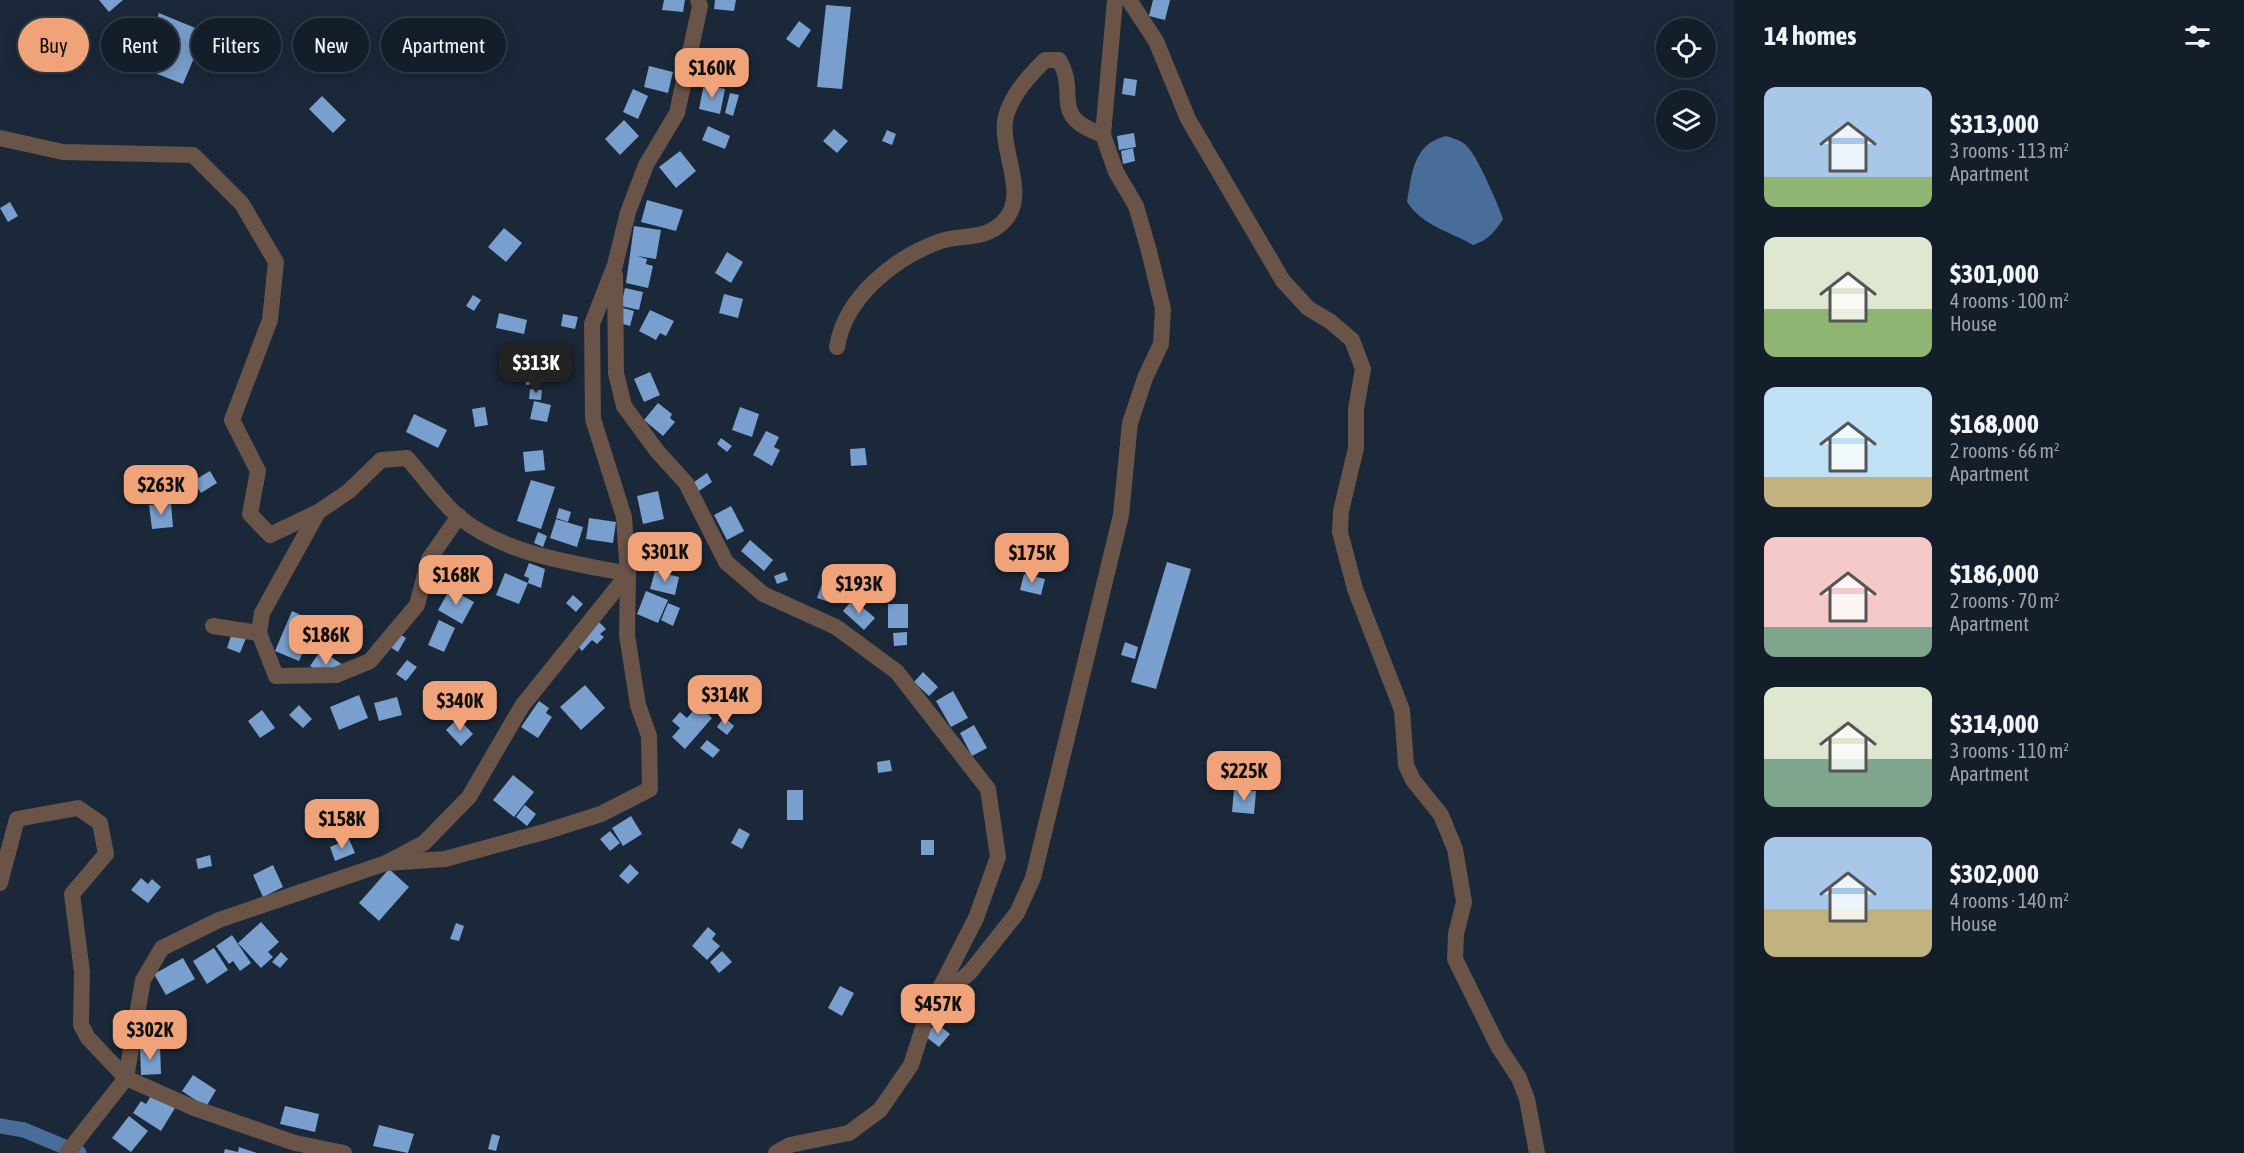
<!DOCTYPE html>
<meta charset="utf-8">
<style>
:root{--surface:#141e2b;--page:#1d2733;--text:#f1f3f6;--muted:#9da2a9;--line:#333c47;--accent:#f0a279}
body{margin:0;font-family:"Asap Condensed",sans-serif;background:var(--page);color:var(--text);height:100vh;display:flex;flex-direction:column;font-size:22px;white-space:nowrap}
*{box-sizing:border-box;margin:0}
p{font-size:20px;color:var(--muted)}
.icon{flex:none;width:33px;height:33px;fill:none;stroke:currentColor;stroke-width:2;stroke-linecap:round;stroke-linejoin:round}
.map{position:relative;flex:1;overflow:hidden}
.details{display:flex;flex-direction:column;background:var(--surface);width:510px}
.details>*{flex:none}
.guide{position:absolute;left:18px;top:18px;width:570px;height:54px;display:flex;gap:12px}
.fabs{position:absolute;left:1656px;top:18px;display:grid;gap:12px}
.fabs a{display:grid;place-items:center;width:60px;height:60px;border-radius:50%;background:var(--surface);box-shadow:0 3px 15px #0003,0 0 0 2px var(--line);font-size:30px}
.price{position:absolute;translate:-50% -51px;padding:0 14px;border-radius:12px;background:var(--accent);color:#111;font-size:20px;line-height:39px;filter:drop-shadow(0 2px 3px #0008)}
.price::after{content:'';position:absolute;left:50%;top:36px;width:18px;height:14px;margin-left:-9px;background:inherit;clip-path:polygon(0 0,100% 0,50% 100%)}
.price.active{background:#222;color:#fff}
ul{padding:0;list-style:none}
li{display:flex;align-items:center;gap:18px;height:150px;padding:0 30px}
li span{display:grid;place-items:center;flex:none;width:168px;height:120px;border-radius:12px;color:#555}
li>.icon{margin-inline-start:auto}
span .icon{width:72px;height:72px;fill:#fffc;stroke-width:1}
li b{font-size:26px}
h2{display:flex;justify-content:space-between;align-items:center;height:72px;padding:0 30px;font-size:26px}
.chip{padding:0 21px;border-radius:27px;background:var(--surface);box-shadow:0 3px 15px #0003,0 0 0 2px var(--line);font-size:21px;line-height:54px}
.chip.active{background:var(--accent);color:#111}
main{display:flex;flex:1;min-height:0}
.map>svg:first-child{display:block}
.water{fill:#486d98}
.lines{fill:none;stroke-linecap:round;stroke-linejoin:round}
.canal{stroke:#486d98;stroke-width:15}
.building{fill:#789fcd}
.minor{stroke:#6a5347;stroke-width:16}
</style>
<main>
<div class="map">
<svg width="1734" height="1153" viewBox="0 0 1734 1153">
<rect width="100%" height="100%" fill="#1a2839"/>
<!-- water -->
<path class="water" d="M1446,136C1456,139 1464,141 1470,150C1478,159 1499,206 1503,219C1495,232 1488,240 1473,245C1449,231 1423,226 1407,202C1412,173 1413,144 1446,136Z"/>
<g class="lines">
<!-- canal -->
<polyline class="canal" points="0,1126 24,1130 79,1153"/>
</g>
<!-- building -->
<g class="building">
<polygon points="99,0 123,0 109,12"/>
<polygon points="664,0 685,0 683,12 662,10"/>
<polygon points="715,0 736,0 734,11 714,9"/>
<polygon points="1153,0 1170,0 1165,20 1149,16"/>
<polygon points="826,5 851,7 842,89 817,87"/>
<polygon points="159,13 205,32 183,84 137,66 152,30 147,39 139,36 145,22 154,26"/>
<polygon points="799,21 811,30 799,48 786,39"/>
<polygon points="649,66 673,72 668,93 644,87"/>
<polygon points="1124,78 1137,80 1135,96 1122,94"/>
<polygon points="704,84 725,89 720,114 699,109"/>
<polygon points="633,89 648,96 638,119 623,112"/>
<polygon points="730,93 739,95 733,116 725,113"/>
<polygon points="322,96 346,120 333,133 309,109"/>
<polygon points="624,120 639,136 620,155 605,139"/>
<polygon points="708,126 730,136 725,149 702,140"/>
<polygon points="834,129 848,141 837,153 823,141"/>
<polygon points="887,130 896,134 892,145 882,141"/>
<polygon points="1134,133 1136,147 1119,150 1117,136"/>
<polygon points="1133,148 1135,161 1123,164 1121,151"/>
<polygon points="680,151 696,171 676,188 659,167"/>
<polygon points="647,200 683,210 676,231 641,222"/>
<polygon points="10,202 18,216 8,222 0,208"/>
<polygon points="634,226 661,230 656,259 637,256 647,259 646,264 653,266 648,288 626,283"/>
<polygon points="504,228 522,243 506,262 488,247"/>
<polygon points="727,252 743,262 731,283 715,273"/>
<polygon points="625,288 643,292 639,310 621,306"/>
<polygon points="724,294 743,299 738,318 719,313"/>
<polygon points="473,295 481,300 474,311 466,306"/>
<polygon points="623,308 634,311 630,326 619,323"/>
<polygon points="650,310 674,321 666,336 660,333 656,340 639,331"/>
<polygon points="499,313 527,320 524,334 496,328"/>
<polygon points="563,314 578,317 575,329 561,326"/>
<polygon points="538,360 541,383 526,385 523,361"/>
<polygon points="650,372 660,395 644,402 634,379"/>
<polygon points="530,389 542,390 541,400 529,399"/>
<polygon points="534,401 551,405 547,422 530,419"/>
<polygon points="658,403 672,414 670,418 675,422 663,436 644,420"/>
<polygon points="485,407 488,425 475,427 472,409"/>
<polygon points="740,407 759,414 752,437 732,430"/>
<polygon points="414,414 447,430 438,448 406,432"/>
<polygon points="766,431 779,437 774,447 780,450 772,466 753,455"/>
<polygon points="721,438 732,446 727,452 717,444"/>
<polygon points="865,448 867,465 851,466 850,449"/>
<polygon points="543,450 545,470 525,472 523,452"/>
<polygon points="210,471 217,483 201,493 193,481"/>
<polygon points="707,473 712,482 699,491 694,482"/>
<polygon points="531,480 555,487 541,529 517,521"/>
<polygon points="658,491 664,519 643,524 637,496"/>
<polygon points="171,503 173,527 152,529 149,505"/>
<polygon points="731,506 744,531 727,540 714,515"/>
<polygon points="559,508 571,512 568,522 556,518"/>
<polygon points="589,518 616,522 613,543 586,539"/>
<polygon points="556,519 583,527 577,547 550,538"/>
<polygon points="538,532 547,536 543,547 534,543"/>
<rect x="673" y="535" width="9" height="25"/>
<polygon points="650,537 670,538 669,563 649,563"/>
<polygon points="750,540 773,560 764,571 741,551"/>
<polygon points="471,562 491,574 483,588 462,576"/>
<polygon points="1167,562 1191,569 1156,689 1131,682"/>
<polygon points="529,563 545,569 541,588 528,583 519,604 496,595 505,573 528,583 529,578 524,576"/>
<polygon points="655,571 679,577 675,595 650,589"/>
<polygon points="785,572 788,580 777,584 774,576"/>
<polygon points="1024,574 1045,579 1041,595 1020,590"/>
<polygon points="822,584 836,588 832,603 817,598"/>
<polygon points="450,589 474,602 462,624 438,610"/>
<polygon points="646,591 668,600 658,623 637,614"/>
<polygon points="573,595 583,604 576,612 566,603"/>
<polygon points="853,599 875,618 864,630 843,611"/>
<polygon points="668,603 680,608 673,626 661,620"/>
<rect x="888" y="604" width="20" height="24"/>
<polygon points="292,611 316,622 299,661 275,651"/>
<polygon points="439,620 455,628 444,652 428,645"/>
<polygon points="598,621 606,629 600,634 604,637 597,644 592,640 582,651 576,644"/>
<polygon points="393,630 406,638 398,652 384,643"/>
<polygon points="907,632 907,645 894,646 893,633"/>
<polygon points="232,633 246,638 240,653 227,648"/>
<polygon points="1125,642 1138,647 1135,659 1121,655"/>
<polygon points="321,650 343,665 332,681 310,666"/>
<polygon points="407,660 417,667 406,681 396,674"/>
<polygon points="923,672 938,687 929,696 914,682"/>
<polygon points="585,685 605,708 581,730 560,707"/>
<polygon points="953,691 968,718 951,727 936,701"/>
<polygon points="359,695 368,718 339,730 330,707"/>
<polygon points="397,697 402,715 379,721 374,703"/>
<polygon points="539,701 549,708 546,713 552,717 538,738 521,727"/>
<polygon points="299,705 312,719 303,728 289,715"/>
<polygon points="698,705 712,718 685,749 672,737 680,728 672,721 680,712 687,718"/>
<polygon points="262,710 275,728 260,738 248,721"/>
<polygon points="724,717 734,726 727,735 717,727"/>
<polygon points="458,718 473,734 461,746 446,730"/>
<polygon points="974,725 987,748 972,756 960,733"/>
<polygon points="707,740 720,750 713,758 700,748"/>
<polygon points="890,760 892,771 878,773 877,762"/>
<polygon points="513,775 534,792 514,817 493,800"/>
<polygon points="1234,789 1256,791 1254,814 1232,812"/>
<rect x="787" y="790" width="16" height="30"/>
<polygon points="525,805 536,814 527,826 516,817"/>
<polygon points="631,816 642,834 623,846 612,828"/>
<polygon points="739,828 750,834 742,849 731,843"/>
<polygon points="610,831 620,843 610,851 600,839"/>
<polygon points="349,839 355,853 335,861 330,847"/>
<rect x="921" y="840" width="13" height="15"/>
<polygon points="210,855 212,866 198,869 196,859"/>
<polygon points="630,864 639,873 628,884 619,876"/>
<polygon points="273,865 283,887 263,897 253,875"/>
<polygon points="389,869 409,887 379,921 359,903"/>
<polygon points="141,878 148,884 152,879 161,887 148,903 131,890"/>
<polygon points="261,922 279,942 268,952 273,957 261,968 238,943"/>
<polygon points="456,923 464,926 459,941 450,939"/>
<polygon points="708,927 716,934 712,939 720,946 707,960 692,946"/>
<polygon points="232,935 251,963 240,971 233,961 229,964 216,946"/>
<polygon points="214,948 228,970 207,984 193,961"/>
<polygon points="722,951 732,962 719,973 710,962"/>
<polygon points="281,952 288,959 280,968 272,962"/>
<polygon points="183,958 195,979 166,995 154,974"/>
<polygon points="840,986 854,993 842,1016 828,1008"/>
<polygon points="936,1023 950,1034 939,1047 925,1036"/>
<polygon points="160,1046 161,1074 141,1075 140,1047"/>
<polygon points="193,1075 216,1090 206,1107 182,1091"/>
<polygon points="152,1094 175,1108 161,1131 133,1113 141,1101 146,1104"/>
<polygon points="285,1106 319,1114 315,1132 280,1124"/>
<polygon points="129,1116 148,1131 131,1152 112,1138"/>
<polygon points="379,1125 414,1134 408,1153 373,1146"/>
<polygon points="492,1134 500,1136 496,1151 488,1149"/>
<polygon points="239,1147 257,1153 224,1153 225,1149 238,1152"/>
</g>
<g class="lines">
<!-- minor -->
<g class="minor">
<polyline points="1129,0 1156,41 1188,119 1283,281 1308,308 1331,322 1352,340 1363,369 1356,409 1356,448 1341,511 1340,532 1355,589 1402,710 1406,765 1413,780 1441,815 1455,849 1464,902 1456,934 1455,959 1498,1046 1519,1078 1527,1099 1537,1153"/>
<path d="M0,138L63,152L193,155L242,204L276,262L270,320L232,420L258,471L250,514L270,535L318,512L349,491L381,460L407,458C424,477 440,501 459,517C506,555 570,562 628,574L627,635L638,705L649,736L650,789L601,814L544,832L445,859L386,863"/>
<polyline points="615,275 616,373 624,406 657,451 686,483 726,562 763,594 836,627 897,672 988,789 998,857 976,918 934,1000"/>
<path d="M837,347C845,297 895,257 941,241C963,234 985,241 1004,221C1030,194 998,149 1006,116C1012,94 1030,75 1045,60H1059C1080,95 1047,115 1103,135"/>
<polyline points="213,626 259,633 276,676 336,675 370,661 417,605 429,559 459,516"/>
<polyline points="259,633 262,613 318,512"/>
<polyline points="0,883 17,819 78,808 100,823 106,854 72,894 82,972 81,1025 88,1038 126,1078 194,1108 295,1143 344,1153"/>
<polyline points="67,1153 126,1078 143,980 162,948 219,920 386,863 424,843 469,797 522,706 628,574 624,517 593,419 592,324 615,265 628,212 646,165 677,113 700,6 698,0"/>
<polyline points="776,1153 790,1145 849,1133 880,1110 911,1065 929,1009 971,971 1017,913 1033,878 1121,515 1130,423 1145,378 1161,344 1163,309 1149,251 1136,206 1116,172 1103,135 1115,0"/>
</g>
</g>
</svg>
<div class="fabs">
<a><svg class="icon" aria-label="locate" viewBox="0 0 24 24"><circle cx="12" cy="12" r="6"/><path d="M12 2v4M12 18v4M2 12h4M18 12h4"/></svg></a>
<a><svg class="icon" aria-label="layers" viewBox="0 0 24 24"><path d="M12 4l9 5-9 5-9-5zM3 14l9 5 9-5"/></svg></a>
</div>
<b class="price" style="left:712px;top:99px">$160K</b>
<b class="price active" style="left:536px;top:394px">$313K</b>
<b class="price" style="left:161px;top:516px">$263K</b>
<b class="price" style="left:665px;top:583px">$301K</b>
<b class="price" style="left:1032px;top:584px">$175K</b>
<b class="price" style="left:456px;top:606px">$168K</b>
<b class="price" style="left:859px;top:615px">$193K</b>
<b class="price" style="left:326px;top:666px">$186K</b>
<b class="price" style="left:725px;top:726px">$314K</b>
<b class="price" style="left:460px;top:732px">$340K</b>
<b class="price" style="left:1244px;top:802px">$225K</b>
<b class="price" style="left:342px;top:850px">$158K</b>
<b class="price" style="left:938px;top:1035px">$457K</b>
<b class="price" style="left:150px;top:1061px">$302K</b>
<div class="guide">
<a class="chip active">Buy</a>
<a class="chip">Rent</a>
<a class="chip">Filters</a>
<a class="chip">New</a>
<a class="chip">Apartment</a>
</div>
</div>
<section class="details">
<h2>14 homes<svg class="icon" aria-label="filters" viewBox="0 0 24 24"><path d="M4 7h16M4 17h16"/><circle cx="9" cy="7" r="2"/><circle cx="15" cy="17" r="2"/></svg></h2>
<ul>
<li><span style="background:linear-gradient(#a9c7e8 75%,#8fb573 0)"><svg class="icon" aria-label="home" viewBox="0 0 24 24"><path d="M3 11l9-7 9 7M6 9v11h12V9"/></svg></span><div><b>$313,000</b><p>3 rooms · 113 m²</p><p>Apartment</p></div></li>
<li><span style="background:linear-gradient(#dfe7d0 60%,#8fb573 0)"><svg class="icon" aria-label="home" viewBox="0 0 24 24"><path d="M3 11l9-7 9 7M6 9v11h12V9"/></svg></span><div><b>$301,000</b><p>4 rooms · 100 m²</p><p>House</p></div></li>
<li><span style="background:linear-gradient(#bfe0f5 75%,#c2b280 0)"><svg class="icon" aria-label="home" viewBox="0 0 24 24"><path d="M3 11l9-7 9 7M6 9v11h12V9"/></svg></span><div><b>$168,000</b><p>2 rooms · 66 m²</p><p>Apartment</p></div></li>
<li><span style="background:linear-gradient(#f6c9c9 75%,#7fa58c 0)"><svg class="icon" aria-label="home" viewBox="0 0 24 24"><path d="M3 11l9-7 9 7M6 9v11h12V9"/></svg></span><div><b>$186,000</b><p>2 rooms · 70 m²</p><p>Apartment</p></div></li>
<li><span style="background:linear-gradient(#dfe7d0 60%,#7fa58c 0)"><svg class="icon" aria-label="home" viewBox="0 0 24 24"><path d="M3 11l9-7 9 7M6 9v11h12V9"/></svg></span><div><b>$314,000</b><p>3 rooms · 110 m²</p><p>Apartment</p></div></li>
<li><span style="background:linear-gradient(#a9c7e8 60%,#c2b280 0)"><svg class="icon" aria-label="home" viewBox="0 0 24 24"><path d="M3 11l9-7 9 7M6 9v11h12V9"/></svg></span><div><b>$302,000</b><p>4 rooms · 140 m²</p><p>House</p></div></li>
</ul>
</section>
</main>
